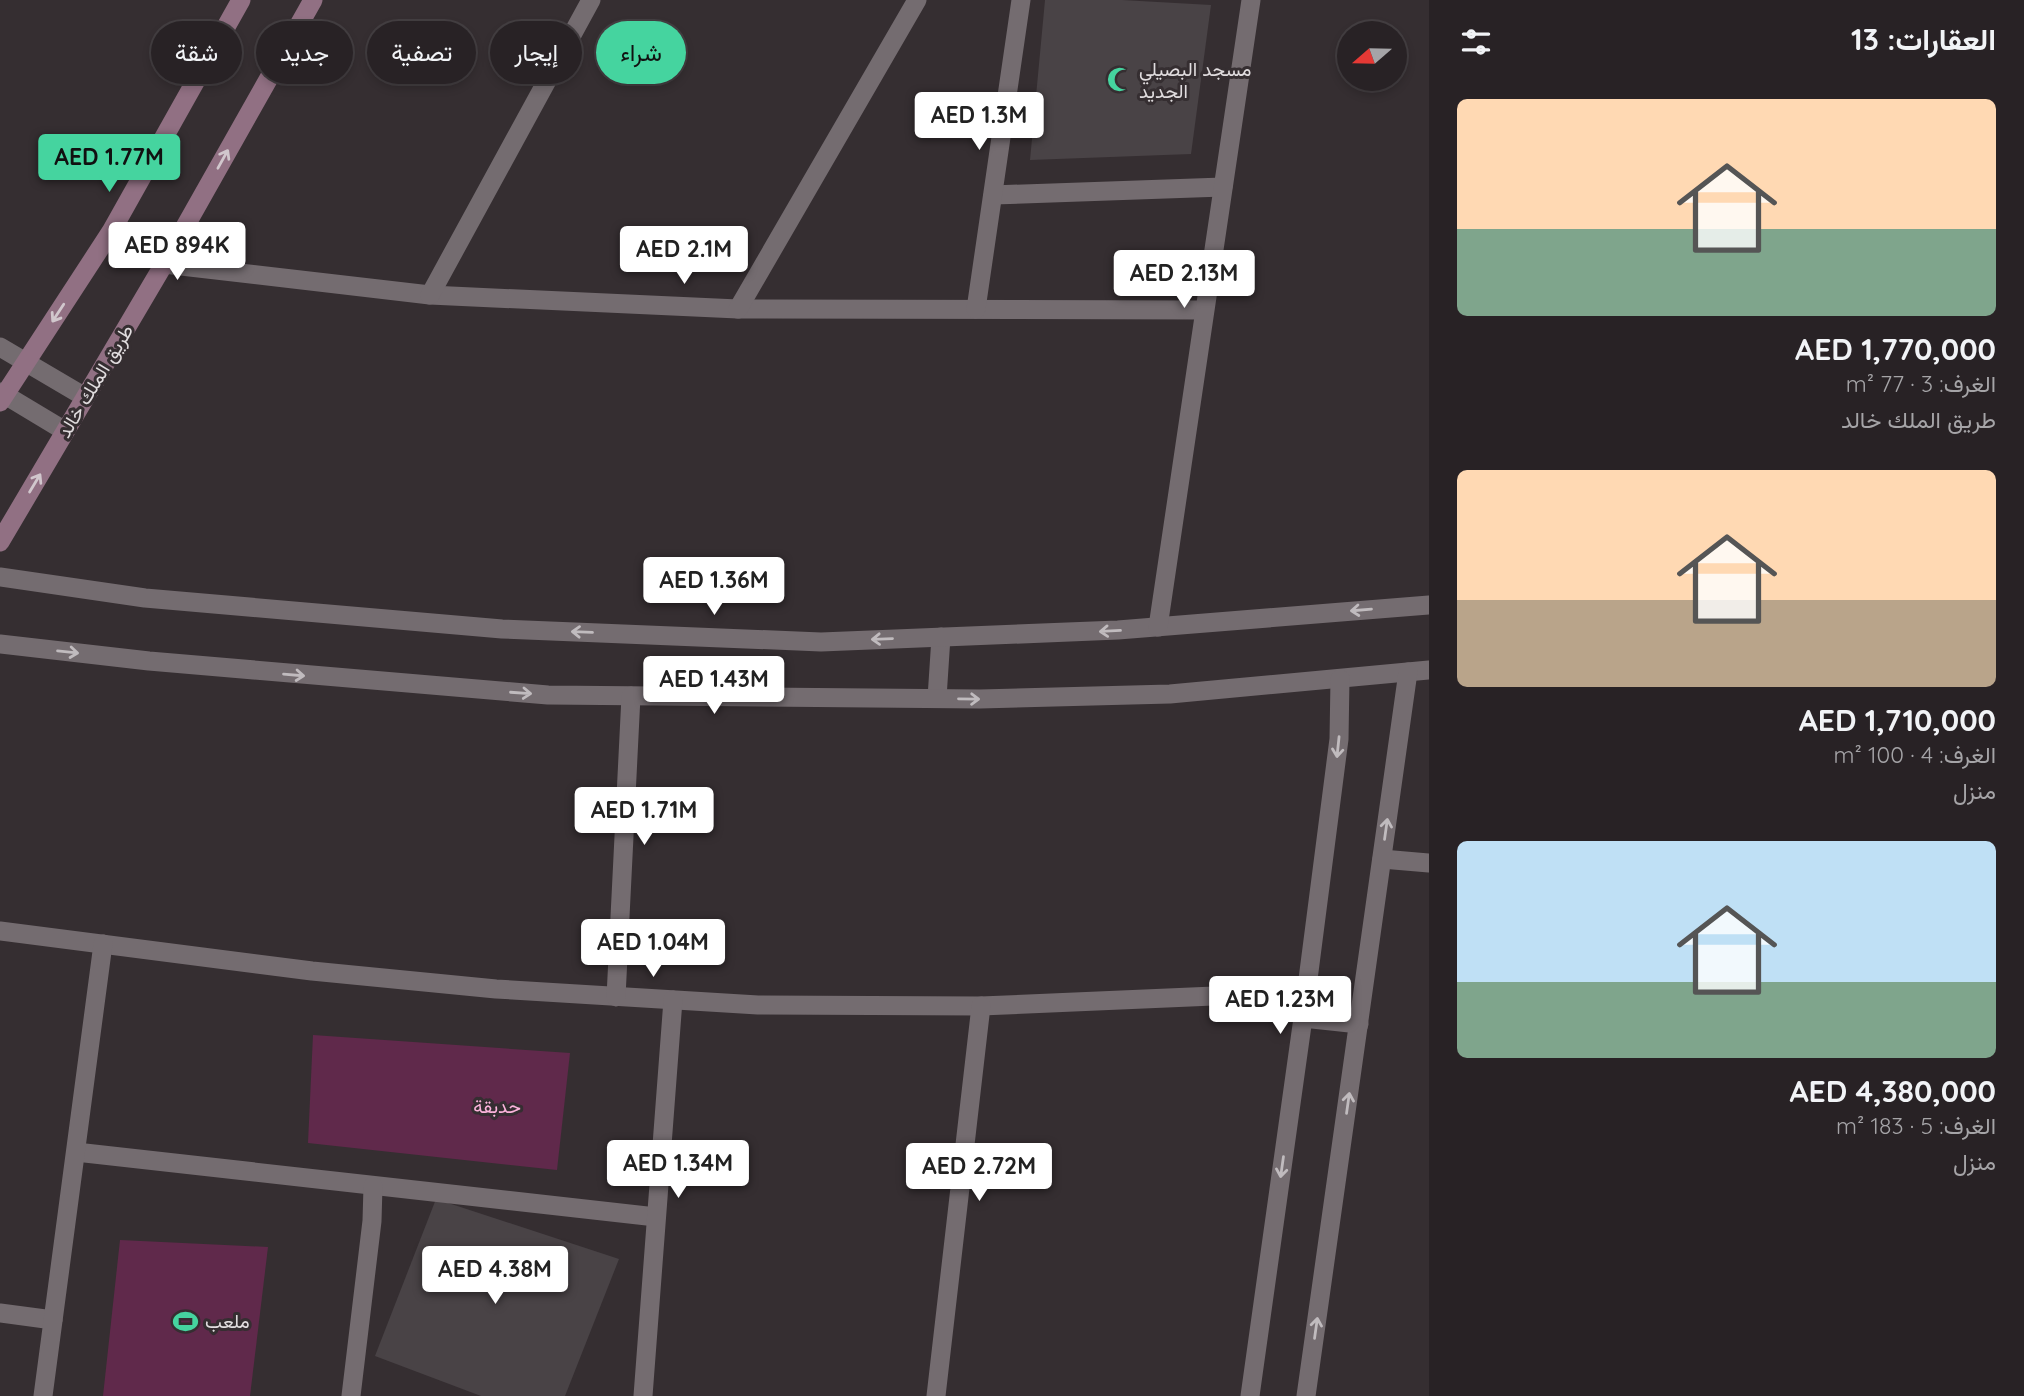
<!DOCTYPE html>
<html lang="ar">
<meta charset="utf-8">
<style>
:root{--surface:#282225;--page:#342f32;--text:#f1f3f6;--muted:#a5a4a7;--line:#443f42;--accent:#45d49f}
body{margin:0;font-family:Quicksand,Vazirmatn,sans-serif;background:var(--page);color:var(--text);direction:rtl;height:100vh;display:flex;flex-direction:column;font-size:26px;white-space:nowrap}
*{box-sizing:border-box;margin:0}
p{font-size:23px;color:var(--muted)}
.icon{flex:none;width:38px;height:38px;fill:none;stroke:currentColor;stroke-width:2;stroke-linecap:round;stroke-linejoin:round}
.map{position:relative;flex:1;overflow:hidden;direction:ltr}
.drawer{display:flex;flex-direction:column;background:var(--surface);width:595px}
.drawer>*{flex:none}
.banner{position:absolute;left:21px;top:21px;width:665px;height:63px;direction:rtl;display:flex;gap:14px}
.needle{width:46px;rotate:250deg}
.buttons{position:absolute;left:1337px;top:21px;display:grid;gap:14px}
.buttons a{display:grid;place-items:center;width:70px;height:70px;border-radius:50%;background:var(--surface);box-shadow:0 4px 10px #0003,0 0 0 2px var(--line);font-size:35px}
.price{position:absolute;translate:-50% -60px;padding:0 16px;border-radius:7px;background:#fff;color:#222;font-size:23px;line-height:46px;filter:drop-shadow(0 2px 4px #0008)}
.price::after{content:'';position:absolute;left:50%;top:42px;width:21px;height:16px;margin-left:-10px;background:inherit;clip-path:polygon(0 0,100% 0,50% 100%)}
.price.selected{background:var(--accent);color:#111}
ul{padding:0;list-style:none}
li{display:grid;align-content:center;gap:14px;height:371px;padding:0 28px}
li span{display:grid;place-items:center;height:217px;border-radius:10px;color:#555}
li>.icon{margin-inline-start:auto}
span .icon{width:126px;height:126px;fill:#fffc;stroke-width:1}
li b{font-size:30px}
h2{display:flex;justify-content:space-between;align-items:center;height:84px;padding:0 28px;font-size:30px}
.tag{padding:0 24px;border-radius:32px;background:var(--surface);box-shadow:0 4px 10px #0003,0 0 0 2px var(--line);font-size:24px;line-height:63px}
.tag.selected{background:var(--accent);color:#111}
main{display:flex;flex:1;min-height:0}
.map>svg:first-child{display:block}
.green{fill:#60294b}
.building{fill:#494346}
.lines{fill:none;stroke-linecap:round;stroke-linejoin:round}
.service{stroke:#746c70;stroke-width:19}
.minor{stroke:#746c70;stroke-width:19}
.tertiary{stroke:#746c70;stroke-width:19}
.secondary{stroke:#917083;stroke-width:19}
.oneway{stroke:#d1c7cd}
.oneway2{stroke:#c0bbbe}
.labels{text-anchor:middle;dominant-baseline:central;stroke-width:6;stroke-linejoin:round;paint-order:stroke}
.poi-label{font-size:19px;fill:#e1dddf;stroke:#352e31;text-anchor:start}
.street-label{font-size:19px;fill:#e1dddf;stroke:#352e31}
.park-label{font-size:19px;fill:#fcb3dc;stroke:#352e31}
</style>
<main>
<section class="drawer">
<h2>العقارات: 13<svg class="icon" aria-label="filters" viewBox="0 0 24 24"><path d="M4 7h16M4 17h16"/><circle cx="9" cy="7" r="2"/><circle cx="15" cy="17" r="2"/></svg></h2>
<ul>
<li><span style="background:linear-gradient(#ffd9b3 60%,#7fa58c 0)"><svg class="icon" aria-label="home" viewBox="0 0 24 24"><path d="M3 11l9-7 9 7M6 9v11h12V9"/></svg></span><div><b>AED 1,770,000</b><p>الغرف: 3 · 77 m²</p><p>طريق الملك خالد</p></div></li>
<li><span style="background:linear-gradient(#ffd9b3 60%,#b9a48a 0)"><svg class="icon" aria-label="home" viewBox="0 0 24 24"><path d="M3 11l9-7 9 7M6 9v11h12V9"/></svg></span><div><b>AED 1,710,000</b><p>الغرف: 4 · 100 m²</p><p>منزل</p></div></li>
<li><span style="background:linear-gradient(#bfe0f5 65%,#7fa58c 0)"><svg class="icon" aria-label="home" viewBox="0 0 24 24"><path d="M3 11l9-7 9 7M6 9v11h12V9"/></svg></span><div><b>AED 4,380,000</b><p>الغرف: 5 · 183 m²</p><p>منزل</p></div></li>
</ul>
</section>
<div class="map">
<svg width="1429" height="1396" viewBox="0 0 1429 1396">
<rect width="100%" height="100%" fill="#352e31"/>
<!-- green -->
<g class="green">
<polygon points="313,1035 570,1053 557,1170 308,1143"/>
<polygon points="120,1240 268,1247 250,1396 103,1396"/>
</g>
<!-- building -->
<g class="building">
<polygon points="1045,0 1122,0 1211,5 1191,154 1030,160"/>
<polygon points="436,1199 619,1259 565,1396 481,1396 375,1356"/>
</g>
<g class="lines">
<!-- service -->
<g class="service">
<polyline points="993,195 1223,187"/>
<polyline points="937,698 941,637"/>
<polyline points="76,1152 656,1217"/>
<polyline points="351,1396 372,1221 373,1186"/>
</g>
<!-- minor -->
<g class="minor">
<polyline points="164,264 430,295 738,309 1204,310"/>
<polyline points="430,295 591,0"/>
<polyline points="738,309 917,0"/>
<polyline points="976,309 1021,0"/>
<polyline points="0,577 145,598 502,629 821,642 1118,630 1429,605"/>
<polyline points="1158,627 1251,0"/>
<polyline points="0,644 149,661 548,695 980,699 1170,694 1429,670"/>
<polyline points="1382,859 1429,863"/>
<polyline points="0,931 312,971 496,989 758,1005 981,1006 1307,992"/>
<polyline points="616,997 631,696"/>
<polyline points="1303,1018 1359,1024"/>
<polyline points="0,1313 53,1320"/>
<polyline points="43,1396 103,944"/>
<polyline points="643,1396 673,1000"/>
<polyline points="936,1396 981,1006"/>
<polyline points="1250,1396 1303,1018 1339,739 1340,679"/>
<polyline points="1306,1396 1408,672"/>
</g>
<!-- tertiary -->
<g class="tertiary">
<polyline points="0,347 85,397"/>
<polyline points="0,392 65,431"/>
</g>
<!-- secondary -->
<g class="secondary">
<polyline points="0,402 112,230 241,0"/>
<polyline points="0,542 164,264 313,0"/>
</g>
</g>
<!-- one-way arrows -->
<defs><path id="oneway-shaft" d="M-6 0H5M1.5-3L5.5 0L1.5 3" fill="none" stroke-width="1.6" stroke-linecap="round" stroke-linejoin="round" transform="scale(1.75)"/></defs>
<g class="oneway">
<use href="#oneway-shaft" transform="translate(223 159) rotate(-61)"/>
<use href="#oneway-shaft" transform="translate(58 313) rotate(123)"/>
<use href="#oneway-shaft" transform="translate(35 483) rotate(-59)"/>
</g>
<g class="oneway2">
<use href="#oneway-shaft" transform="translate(1361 610) rotate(175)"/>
<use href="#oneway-shaft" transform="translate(1110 631) rotate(177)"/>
<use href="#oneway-shaft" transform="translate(582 632) rotate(-178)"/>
<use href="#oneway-shaft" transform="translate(882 639) rotate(178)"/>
<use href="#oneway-shaft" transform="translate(68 652) rotate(6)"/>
<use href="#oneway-shaft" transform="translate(294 675) rotate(5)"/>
<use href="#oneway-shaft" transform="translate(521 693) rotate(4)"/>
<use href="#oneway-shaft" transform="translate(969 699) rotate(1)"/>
<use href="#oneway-shaft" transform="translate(1338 747) rotate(96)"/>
<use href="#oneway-shaft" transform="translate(1386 829) rotate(-82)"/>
<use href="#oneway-shaft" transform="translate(1348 1103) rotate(-82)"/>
<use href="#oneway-shaft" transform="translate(1282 1167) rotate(98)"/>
<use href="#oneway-shaft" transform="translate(1316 1328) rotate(-82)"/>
</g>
<!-- icons -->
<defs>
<symbol id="mosque-bare" viewBox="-9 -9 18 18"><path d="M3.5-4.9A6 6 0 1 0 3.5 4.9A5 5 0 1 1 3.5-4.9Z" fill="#45d49f" stroke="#352e31" stroke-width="2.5" paint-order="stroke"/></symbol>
<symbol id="stadium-bare" viewBox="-9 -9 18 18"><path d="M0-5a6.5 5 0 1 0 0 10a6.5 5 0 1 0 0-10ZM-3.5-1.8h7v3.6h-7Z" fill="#45d49f" stroke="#352e31" stroke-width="2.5" paint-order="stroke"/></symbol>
</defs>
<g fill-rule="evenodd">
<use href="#mosque-bare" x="1102" y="62" width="35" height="35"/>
<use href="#stadium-bare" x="168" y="1304" width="35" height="35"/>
</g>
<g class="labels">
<!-- poi labels -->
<g class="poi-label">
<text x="1139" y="69">مسجد البصيلي<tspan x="1139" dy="22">الجديد</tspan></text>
<text x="205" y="1321">ملعب</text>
</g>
<!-- street labels -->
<g class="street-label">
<text transform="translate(95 381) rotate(-59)">طريق الملك خالد</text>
</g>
<!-- park labels -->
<g class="park-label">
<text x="497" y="1106">حدبقة</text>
</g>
</g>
</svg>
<div class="buttons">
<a><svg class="needle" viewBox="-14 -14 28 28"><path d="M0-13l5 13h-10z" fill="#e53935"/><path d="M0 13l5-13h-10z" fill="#a5a4a7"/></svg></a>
</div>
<b class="price" style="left:979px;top:152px">AED 1.3M</b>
<b class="price selected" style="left:109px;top:194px">AED 1.77M</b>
<b class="price" style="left:177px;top:282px">AED 894K</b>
<b class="price" style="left:684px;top:286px">AED 2.1M</b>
<b class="price" style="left:1184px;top:310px">AED 2.13M</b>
<b class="price" style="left:714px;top:617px">AED 1.36M</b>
<b class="price" style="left:714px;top:716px">AED 1.43M</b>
<b class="price" style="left:644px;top:847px">AED 1.71M</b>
<b class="price" style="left:653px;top:979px">AED 1.04M</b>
<b class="price" style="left:1280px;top:1036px">AED 1.23M</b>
<b class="price" style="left:678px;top:1200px">AED 1.34M</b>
<b class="price" style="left:979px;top:1203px">AED 2.72M</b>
<b class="price" style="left:495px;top:1306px">AED 4.38M</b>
<div class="banner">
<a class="tag selected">شراء</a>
<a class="tag">إيجار</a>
<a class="tag">تصفية</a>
<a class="tag">جديد</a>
<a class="tag">شقة</a>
</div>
</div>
</main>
